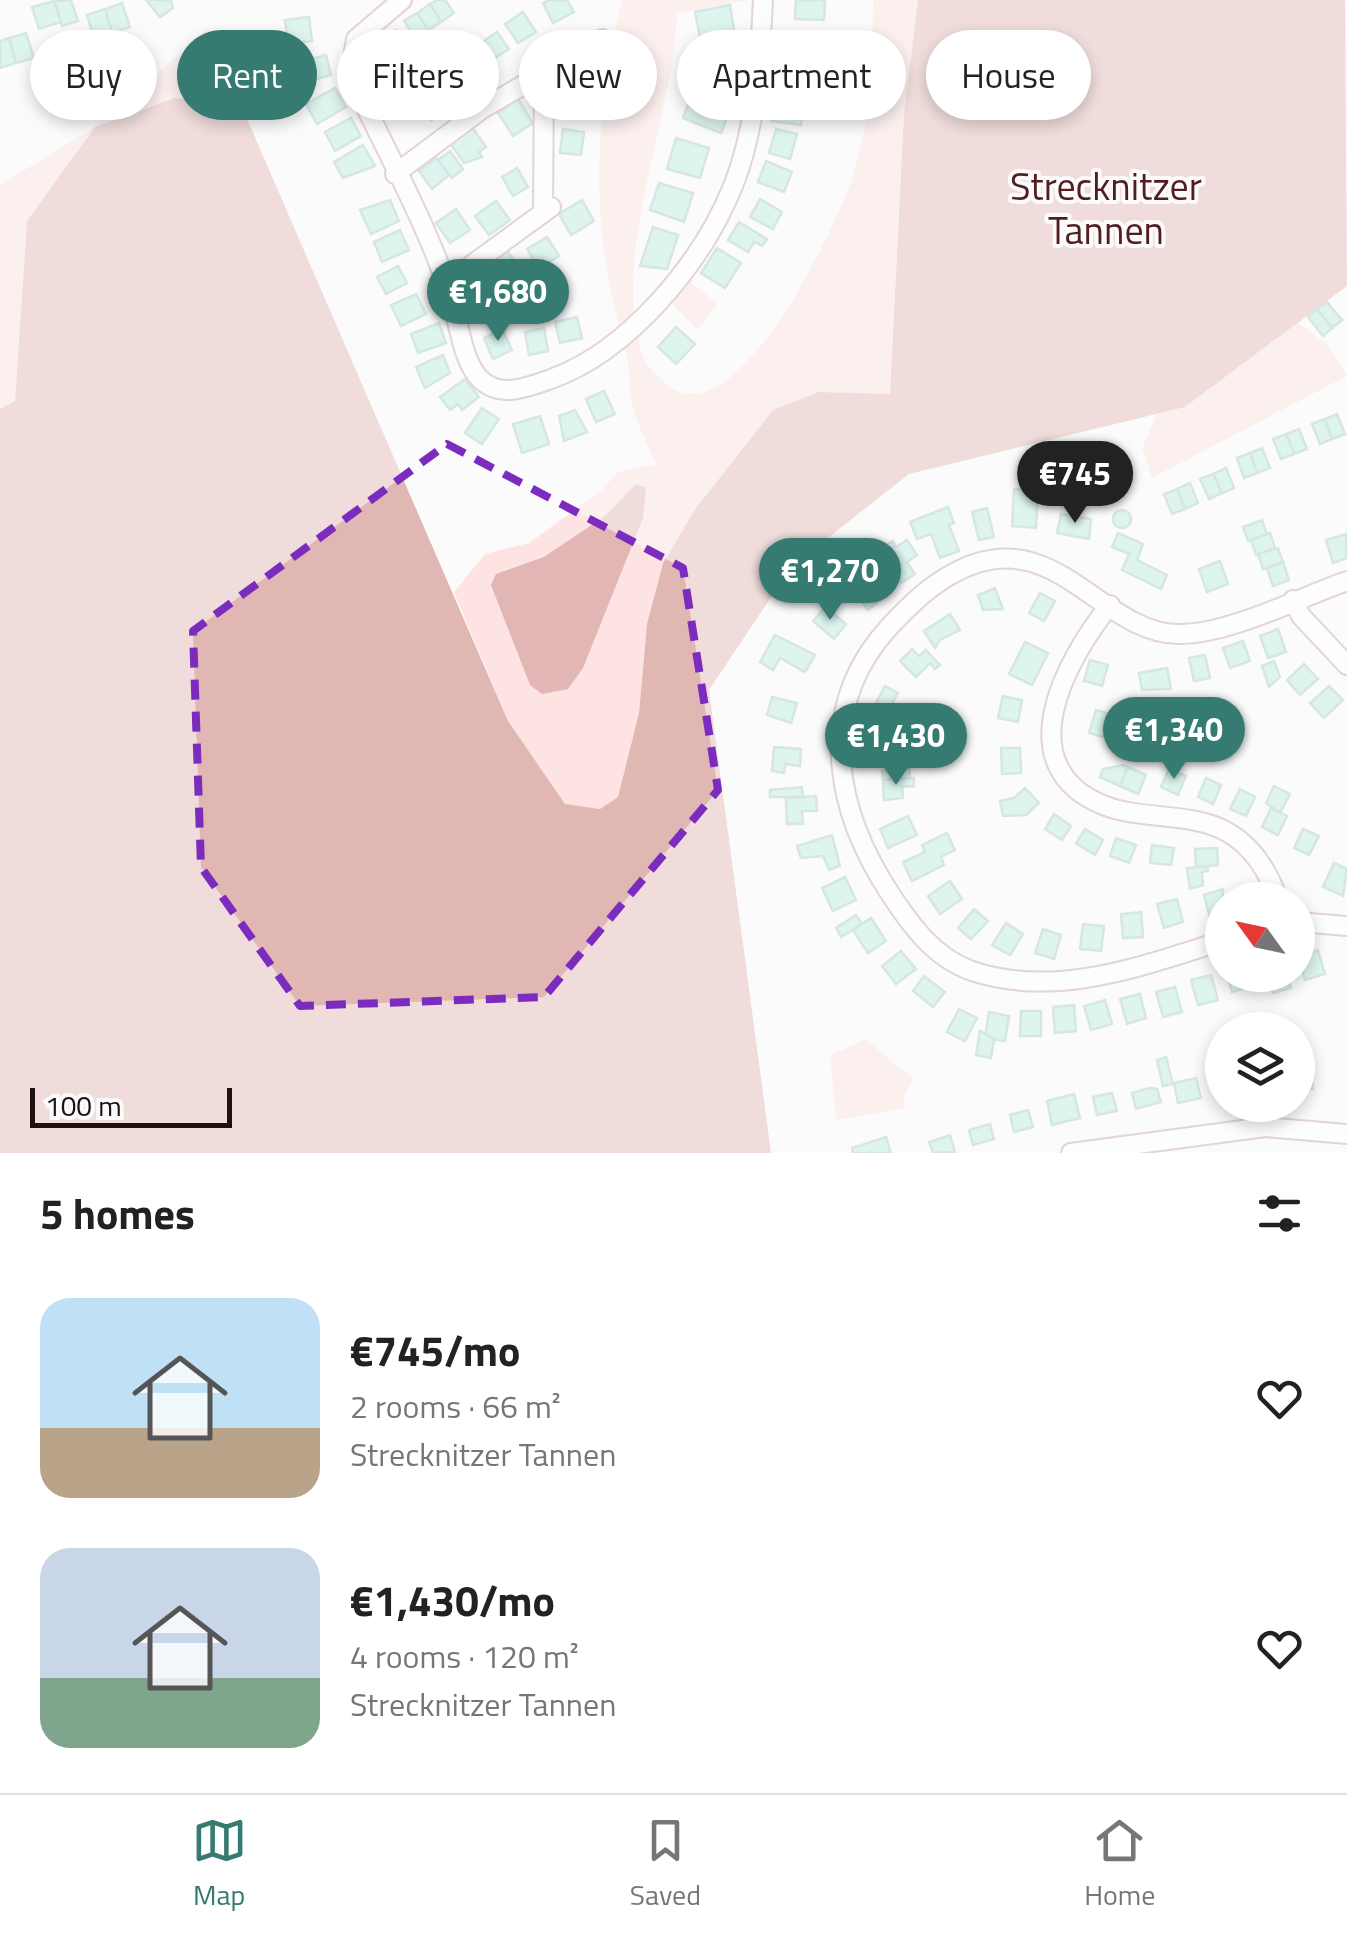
<!DOCTYPE html>
<meta charset="utf-8">
<style>
:root{--surface:#fff;--page:#f6f6f6;--text:#222;--muted:#767676;--line:#e0e0e0;--accent:#367b71}
body{margin:0;font-family:"Titillium Web",sans-serif;background:var(--page);color:var(--text);height:100vh;display:flex;flex-direction:column;font-size:38px;white-space:nowrap}
*{box-sizing:border-box;margin:0}
p{font-size:32px;color:var(--muted)}
.icon{flex:none;width:55px;height:55px;fill:none;stroke:currentColor;stroke-width:2;stroke-linecap:round;stroke-linejoin:round}
.map{position:relative;height:1153px;overflow:hidden}
.panel{display:flex;flex-direction:column;background:var(--surface);flex:1}
.panel>*{flex:none}
.banner{position:absolute;left:30px;top:30px;width:1288px;height:90px;display:flex;gap:20px}
.needle{width:65px;rotate:303deg}
.fabs{position:absolute;left:1205px;top:882px;display:grid;gap:20px}
.fabs a{display:grid;place-items:center;width:110px;height:110px;border-radius:50%;background:var(--surface);box-shadow:0 5px 15px #0003;font-size:50px}
.scale{position:absolute;left:30px;bottom:25px;width:202px;box-sizing:border-box;padding-left:10px;border:5px solid #1d1010;border-top:0;font-size:28px;line-height:35px;white-space:nowrap;color:#1d1010;-webkit-text-stroke:8px #fbfbfb;paint-order:stroke}
.price{position:absolute;translate:-50% -85px;padding:0 22px;border-radius:35px;background:var(--accent);color:#fff;font-size:32px;line-height:65px;filter:drop-shadow(0 2px 5px #0008)}
.price::after{content:'';position:absolute;left:50%;top:60px;width:30px;height:22px;margin-left:-15px;background:inherit;clip-path:polygon(0 0,100% 0,50% 100%)}
.price.current{background:#222;color:#fff}
ul{padding:0;list-style:none}
li{display:flex;align-items:center;gap:30px;height:250px;padding:0 40px}
li span{display:grid;place-items:center;flex:none;width:280px;height:200px;border-radius:30px;color:#555}
li>.icon{margin-inline-start:auto}
span .icon{width:120px;height:120px;fill:#fffc;stroke-width:1}
li b{font-size:42px}
h2{display:flex;justify-content:space-between;align-items:center;height:120px;padding:0 40px;font-size:42px}
.pill{padding:0 35px;border-radius:45px;background:var(--surface);box-shadow:0 5px 15px #0003;font-size:35px;line-height:90px}
.pill.current{background:var(--accent);color:#fff}
.tabs{display:flex;justify-content:space-around;align-items:center;height:140px;border-top:2px solid var(--line);background:var(--surface);font-size:28px;color:var(--muted)}
.tabs a{display:grid;justify-items:center;gap:5px}
.tabs .current{color:var(--accent)}
.map>svg:first-child{display:block}
.green{fill:#fde3e1}
.forest{fill:#e1b7b4}
.water{fill:#e1b6b4}
.building{fill:#bbeae1;stroke:#a7cdc6;stroke-width:2.5}
.lines{fill:none;stroke-linecap:round;stroke-linejoin:round}
.minor-casing{stroke:#c7a4a2;stroke-width:22}
.minor{stroke:#fff;stroke-width:18}
.marked{fill:none;stroke:#7b2cbf;stroke-width:8;stroke-dasharray:20 12;stroke-linejoin:round}
.labels{text-anchor:middle;dominant-baseline:central;stroke-width:8;stroke-linejoin:round;paint-order:stroke}
.park-label{font-size:38px;fill:#511d1d;stroke:#fbfbfb}
</style>
<div class="map">
<svg width="1347" height="1153" viewBox="0 0 1347 1153">
<rect width="100%" height="100%" fill="#fbfbfb"/>
<!-- green -->
<g class="green">
<path d="M622,0H747L677,14C673,117 615,244 639,343C644,365 656,378 674,389C740,427 832,233 849,187C871,127 872,63 873,0H918L904,113L890,395L818,392L773,410L696,508L663,563L647,624L639,713L618,797L600,809L565,805L508,721L454,592L485,554L529,543L601,491L618,472L656,464C648,444 635,421 631,400C628,382 630,363 625,347C589,227 593,121 622,0Z"/>
<polygon points="209,28 241,105 175,98 27,221 15,402 0,409 0,185 95,127"/>
<polygon points="690,282 718,304 697,330 672,303"/>
<polygon points="1298,323 1328,345 1347,376 1152,478 1142,448 1157,414 1185,407"/>
<polygon points="866,1039 913,1079 903,1099 905,1108 836,1120 830,1055"/>
</g>
<!-- forest -->
<polygon class="forest" points="918,0 1345,0 1347,286 1185,407 909,474 792,566 709,690 771,1153 0,1153 0,409 15,401 27,221 95,127 175,98 241,105 508,721 565,804 600,809 618,797 639,713 647,624 663,563 696,508 773,410 818,392 890,394 904,113"/>
<!-- water -->
<polygon class="water" points="636,484 646,488 643,518 583,668 568,689 542,694 530,685 491,585 496,574 544,557 605,516"/>
<!-- building -->
<g class="building">
<polygon points="71,0 78,21 62,26 54,1"/>
<polygon points="146,0 171,0 173,8 160,17"/>
<polygon points="437,0 445,0 454,13 441,22 430,4"/>
<polygon points="550,0 567,0 574,12 553,23 543,3"/>
<polygon points="796,0 825,0 824,20 795,19"/>
<polygon points="54,1 61,22 39,29 32,7"/>
<polygon points="122,3 130,27 112,33 105,9"/>
<polygon points="430,4 441,22 428,30 417,13"/>
<polygon points="730,5 735,35 701,42 695,12"/>
<polygon points="105,9 112,33 94,38 87,15"/>
<polygon points="523,12 536,32 518,43 505,24"/>
<polygon points="417,13 428,30 415,38 404,21"/>
<polygon points="309,17 312,41 288,44 285,20"/>
<polygon points="397,30 402,38 395,42 400,49 378,63 368,48"/>
<polygon points="497,32 509,49 492,60 481,43"/>
<polygon points="26,33 34,58 16,63 9,38"/>
<polygon points="796,33 822,35 820,58 794,56"/>
<polygon points="9,38 16,63 0,68 0,41"/>
<polygon points="85,42 92,67 77,71 69,46"/>
<polygon points="69,46 76,67 53,75 47,53"/>
<polygon points="466,49 479,71 461,83 447,61"/>
<polygon points="712,49 738,50 737,78 711,77"/>
<polygon points="326,55 331,75 302,83 297,63"/>
<polygon points="789,65 810,70 805,91 784,86"/>
<polygon points="407,71 417,82 392,104 382,93"/>
<polygon points="562,73 582,76 579,98 558,95"/>
<polygon points="444,85 456,103 431,120 419,102"/>
<polygon points="335,88 346,107 317,124 306,104"/>
<polygon points="693,92 731,107 721,133 683,118"/>
<polygon points="518,99 533,123 513,136 498,113"/>
<polygon points="774,101 803,105 801,125 771,121"/>
<polygon points="351,118 361,136 335,151 325,132"/>
<polygon points="472,127 486,147 479,152 482,157 464,163 450,143"/>
<polygon points="563,129 584,132 581,155 560,153"/>
<polygon points="776,129 797,134 790,159 769,153"/>
<polygon points="676,138 709,148 700,178 667,169"/>
<polygon points="363,145 375,166 343,178 334,162"/>
<polygon points="450,151 463,169 452,178 438,160"/>
<polygon points="436,158 449,175 432,189 419,171"/>
<polygon points="766,161 792,172 784,192 758,182"/>
<polygon points="517,168 528,187 513,196 502,177"/>
<polygon points="659,183 693,193 684,222 650,210"/>
<polygon points="760,199 782,212 773,229 750,217"/>
<polygon points="390,200 399,221 371,234 360,210"/>
<polygon points="582,200 594,221 571,235 559,214"/>
<polygon points="496,201 510,220 489,235 475,216"/>
<polygon points="456,209 470,230 450,243 436,223"/>
<polygon points="739,222 767,239 762,246 754,242 748,252 728,240"/>
<polygon points="653,227 678,235 667,269 640,266"/>
<polygon points="400,230 409,250 382,262 374,242"/>
<polygon points="547,237 559,256 539,268 527,249"/>
<polygon points="505,248 517,264 503,274 491,259"/>
<polygon points="717,248 741,263 725,288 701,273"/>
<polygon points="398,266 407,283 386,294 377,277"/>
<polygon points="477,270 489,286 473,298 461,283"/>
<polygon points="416,294 426,314 401,326 391,305"/>
<polygon points="1327,302 1342,320 1332,328 1317,309"/>
<polygon points="1317,309 1332,328 1323,336 1308,317"/>
<polygon points="577,317 582,338 560,343 555,322"/>
<polygon points="439,323 446,343 418,353 411,334"/>
<polygon points="676,327 695,344 676,364 658,347"/>
<polygon points="544,328 548,351 529,355 525,332"/>
<polygon points="502,329 512,350 493,359 484,338"/>
<polygon points="443,355 450,373 425,388 416,367"/>
<polygon points="465,379 479,397 462,410 458,404 450,410 440,397"/>
<polygon points="604,391 615,414 596,422 586,399"/>
<polygon points="482,408 499,419 482,444 465,433"/>
<polygon points="575,410 587,432 564,441 559,416"/>
<polygon points="1337,414 1345,434 1332,439 1325,419"/>
<polygon points="540,416 549,444 522,453 513,424"/>
<polygon points="1325,419 1332,439 1320,444 1312,424"/>
<polygon points="1299,429 1307,449 1294,454 1286,434"/>
<polygon points="1286,434 1294,454 1281,459 1273,439"/>
<polygon points="1262,448 1270,468 1257,473 1250,453"/>
<polygon points="1250,453 1257,473 1244,478 1237,458"/>
<polygon points="1226,468 1234,488 1222,493 1213,474"/>
<polygon points="1213,474 1222,493 1209,499 1200,479"/>
<polygon points="1190,483 1198,503 1185,509 1177,489"/>
<polygon points="1014,489 1038,490 1036,528 1012,526"/>
<polygon points="1177,489 1185,509 1172,514 1164,494"/>
<polygon points="948,507 954,523 949,525 959,551 940,558 931,534 917,539 910,522"/>
<polygon points="987,508 994,537 979,540 972,512"/>
<circle cx="1122" cy="519" r="9"/>
<polygon points="1061,514 1091,519 1089,539 1057,533"/>
<polygon points="1262,520 1267,535 1248,541 1243,527"/>
<polygon points="1118,533 1143,544 1137,560 1167,575 1161,589 1122,570 1129,554 1112,547"/>
<polygon points="1270,533 1275,548 1256,555 1251,540"/>
<polygon points="1346,534 1347,558 1333,563 1326,540"/>
<polygon points="907,540 917,555 907,562 915,574 901,583 893,571 887,574 877,559 883,555 879,549 893,541 896,547"/>
<polygon points="1278,548 1283,562 1263,569 1258,554"/>
<polygon points="1220,561 1228,584 1207,592 1199,569"/>
<polygon points="1283,562 1289,580 1273,586 1267,568"/>
<polygon points="863,570 881,599 868,610 857,596 850,601 840,589"/>
<polygon points="995,588 1003,609 983,610 978,595"/>
<polygon points="1040,593 1055,601 1044,621 1029,613"/>
<polygon points="825,607 846,624 834,639 813,621"/>
<polygon points="950,614 960,630 940,640 935,648 924,631"/>
<polygon points="1278,629 1286,652 1268,658 1260,636"/>
<polygon points="775,635 815,655 805,672 780,658 773,670 760,662"/>
<polygon points="1243,641 1250,661 1230,668 1223,648"/>
<polygon points="1025,642 1048,653 1032,685 1009,674"/>
<polygon points="912,649 919,656 926,650 940,665 935,669 930,663 916,677 900,661"/>
<polygon points="1205,655 1210,678 1194,681 1189,658"/>
<polygon points="1090,660 1108,665 1102,686 1084,681"/>
<polygon points="1274,661 1280,677 1269,687 1262,666"/>
<polygon points="1304,664 1318,679 1300,695 1287,680"/>
<polygon points="1167,668 1171,689 1142,690 1139,673"/>
<polygon points="885,686 898,693 889,709 876,703"/>
<polygon points="1329,686 1343,700 1324,718 1310,703"/>
<polygon points="1003,696 1022,700 1018,722 998,718"/>
<polygon points="772,697 797,703 791,723 767,715"/>
<polygon points="1096,710 1110,714 1103,737 1089,733"/>
<polygon points="873,732 894,735 888,754 870,751"/>
<polygon points="774,747 801,749 800,766 785,764 784,773 772,771"/>
<polygon points="1001,748 1020,748 1021,773 1002,774"/>
<polygon points="1123,765 1128,767 1120,786 1100,777 1103,769"/>
<polygon points="1128,767 1146,775 1138,794 1120,786"/>
<polygon points="909,768 910,778 883,780 882,771"/>
<polygon points="1169,769 1186,776 1178,795 1161,787"/>
<polygon points="914,778 914,786 902,787 903,798 884,800 883,780"/>
<polygon points="1206,778 1221,785 1213,804 1198,797"/>
<polygon points="1274,786 1290,794 1280,813 1266,803"/>
<polygon points="802,787 803,797 770,797 770,790"/>
<polygon points="1025,788 1039,803 1026,815 1003,816 1000,801 1014,798"/>
<polygon points="1240,789 1255,797 1246,816 1230,809"/>
<polygon points="816,796 817,811 802,811 803,824 787,824 786,798"/>
<polygon points="1271,808 1287,816 1278,835 1262,827"/>
<polygon points="1054,814 1071,826 1062,840 1045,829"/>
<polygon points="908,816 917,835 888,848 880,829"/>
<polygon points="1085,829 1103,840 1095,855 1076,843"/>
<polygon points="1303,829 1319,836 1309,855 1294,848"/>
<polygon points="947,833 955,850 941,857 944,865 912,881 903,862 925,852 922,845"/>
<polygon points="832,835 840,866 829,870 823,856 801,858 797,846"/>
<polygon points="1116,838 1136,845 1129,863 1110,856"/>
<polygon points="1152,845 1174,848 1171,865 1150,863"/>
<polygon points="1217,848 1218,865 1196,867 1195,849"/>
<polygon points="1334,863 1347,869 1343,896 1323,887"/>
<polygon points="1208,866 1208,871 1202,872 1203,885 1190,889 1187,868"/>
<polygon points="845,877 856,900 833,911 822,888"/>
<polygon points="950,881 962,899 940,914 928,896"/>
<polygon points="1223,889 1222,914 1210,918 1204,895"/>
<polygon points="1177,899 1183,922 1164,928 1157,904"/>
<polygon points="974,909 988,921 971,939 958,928"/>
<polygon points="1141,912 1143,937 1123,938 1121,914"/>
<polygon points="856,915 862,924 841,937 836,928"/>
<polygon points="871,918 886,941 868,953 853,930"/>
<polygon points="1006,923 1023,934 1010,955 992,945"/>
<polygon points="1083,924 1104,926 1101,951 1080,949"/>
<polygon points="1043,929 1061,935 1054,959 1035,953"/>
<polygon points="1318,950 1325,974 1305,980 1298,956"/>
<polygon points="901,951 916,969 896,984 882,966"/>
<polygon points="1211,975 1218,1000 1198,1005 1191,980"/>
<polygon points="1227,975 1250,975 1253,986 1232,992"/>
<polygon points="1267,975 1287,975 1291,988 1273,993"/>
<polygon points="924,976 945,992 933,1007 913,991"/>
<polygon points="1175,987 1182,1012 1163,1017 1156,992"/>
<polygon points="1140,994 1146,1018 1127,1024 1120,999"/>
<polygon points="1105,1000 1112,1024 1091,1030 1084,1006"/>
<polygon points="1074,1005 1076,1031 1055,1033 1053,1007"/>
<polygon points="959,1009 977,1018 965,1041 947,1032"/>
<polygon points="1021,1011 1041,1011 1041,1036 1020,1036"/>
<polygon points="989,1012 1009,1016 1005,1041 985,1038"/>
<polygon points="980,1031 994,1039 991,1058 976,1055"/>
<polygon points="1166,1057 1173,1084 1163,1086 1157,1060"/>
<polygon points="1311,1071 1313,1089 1298,1091 1298,1073"/>
<polygon points="1196,1078 1201,1098 1178,1103 1174,1083"/>
<polygon points="1149,1088 1157,1089 1161,1102 1136,1109 1132,1093"/>
<polygon points="1112,1093 1117,1111 1097,1115 1093,1097"/>
<polygon points="1074,1094 1080,1118 1052,1125 1047,1101"/>
<polygon points="1028,1110 1033,1127 1014,1132 1010,1115"/>
<polygon points="990,1124 994,1139 973,1145 969,1130"/>
<polygon points="950,1135 955,1152 933,1153 929,1142"/>
<polygon points="886,1137 891,1153 853,1153 852,1148"/>
</g>
<g class="lines">
<defs>
<g id="minor">
<path d="M402,0L356,39L350,74C382,144 431,230 452,302C459,324 463,362 480,379C500,399 529,387 551,379C629,351 702,263 733,186C756,129 760,61 763,0"/>
<polyline points="395,174 482,109 602,39"/>
<polyline points="543,213 544,70"/>
<polyline points="447,283 551,207"/>
<polyline points="1293,600 1301,616 1347,665"/>
<path d="M1110,605C1066,659 1007,766 1103,805C1142,821 1192,811 1229,833C1254,848 1269,873 1278,900"/>
<polyline points="1298,922 1347,926"/>
<path d="M1222,941C1142,966 1056,999 972,971C935,958 912,927 891,895C834,809 815,707 890,626C909,606 929,586 954,573C1055,518 1101,637 1182,634C1231,633 1299,598 1347,581"/>
<polyline points="1071,1153 1265,1127 1347,1134"/>
</g>
</defs>
<!-- minor casing -->
<use href="#minor" class="minor-casing"/>
<!-- minor -->
<use href="#minor" class="minor"/>
</g>
<!-- marked area -->
<path d="M0 0H1347V1153H0ZM447,444L683,568L718,790L544,997L300,1006L201,867L193,631Z" fill="#fbfbfb" fill-opacity=".55" fill-rule="evenodd"/>
<path class="marked" d="M447,444L683,568L718,790L544,997L300,1006L201,867L193,631Z"/>
<g class="labels">
<!-- park labels -->
<g class="park-label">
<text x="1106" y="186">Strecknitzer<tspan x="1106" dy="44">Tannen</tspan></text>
</g>
</g>
</svg>
<div class="fabs">
<a><svg class="needle" viewBox="-14 -14 28 28"><path d="M0-13l5 13h-10z" fill="#e53935"/><path d="M0 13l5-13h-10z" fill="#767676"/></svg></a>
<a><svg class="icon" aria-label="layers" viewBox="0 0 24 24"><path d="M12 4l9 5-9 5-9-5zM3 14l9 5 9-5"/></svg></a>
</div>
<div class="scale">100 m</div>
<b class="price" style="left:498px;top:344px">€1,680</b>
<b class="price current" style="left:1075px;top:526px">€745</b>
<b class="price" style="left:830px;top:623px">€1,270</b>
<b class="price" style="left:1174px;top:782px">€1,340</b>
<b class="price" style="left:896px;top:788px">€1,430</b>
<div class="banner">
<a class="pill">Buy</a>
<a class="pill current">Rent</a>
<a class="pill">Filters</a>
<a class="pill">New</a>
<a class="pill">Apartment</a>
<a class="pill">House</a>
</div>
</div>
<section class="panel">
<h2>5 homes<svg class="icon" aria-label="filters" viewBox="0 0 24 24"><path d="M4 7h16M4 17h16"/><circle cx="9" cy="7" r="2"/><circle cx="15" cy="17" r="2"/></svg></h2>
<ul>
<li><span style="background:linear-gradient(#bfe0f5 65%,#b9a48a 0)"><svg class="icon" aria-label="home" viewBox="0 0 24 24"><path d="M3 11l9-7 9 7M6 9v11h12V9"/></svg></span><div><b>€745/mo</b><p>2 rooms · 66 m²</p><p>Strecknitzer Tannen</p></div><svg class="icon" aria-label="heart" viewBox="0 0 24 24"><path d="M12 20l-8-8c-3-5 5-10 8-4 3-6 11-1 8 4z"/></svg></li>
<li><span style="background:linear-gradient(#c9d6e8 65%,#7fa58c 0)"><svg class="icon" aria-label="home" viewBox="0 0 24 24"><path d="M3 11l9-7 9 7M6 9v11h12V9"/></svg></span><div><b>€1,430/mo</b><p>4 rooms · 120 m²</p><p>Strecknitzer Tannen</p></div><svg class="icon" aria-label="heart" viewBox="0 0 24 24"><path d="M12 20l-8-8c-3-5 5-10 8-4 3-6 11-1 8 4z"/></svg></li>
</ul>
</section>
<nav class="tabs">
<a class="current"><svg class="icon" aria-label="map" viewBox="0 0 24 24"><path d="M3 6l6-2 6 2 6-2v14l-6 2-6-2-6 2zM9 4v14M15 6v14"/></svg>Map</a>
<a><svg class="icon" aria-label="saved" viewBox="0 0 24 24"><path d="M7 4h10v16l-5-4-5 4z"/></svg>Saved</a>
<a><svg class="icon" aria-label="home" viewBox="0 0 24 24"><path d="M3 11l9-7 9 7M6 9v11h12V9"/></svg>Home</a>
</nav>
